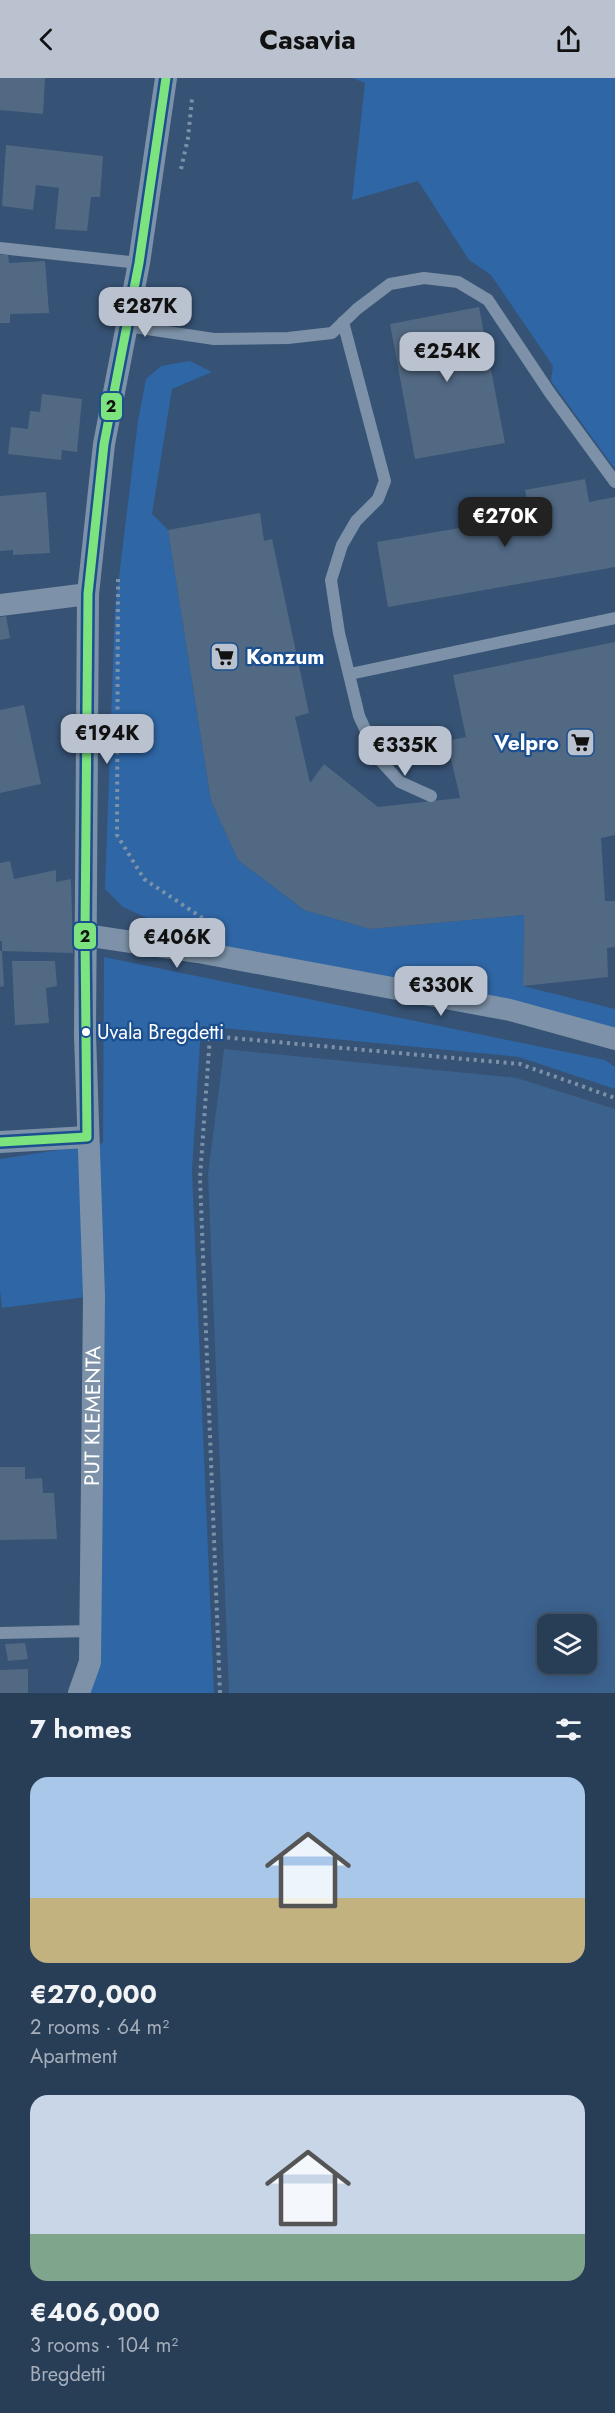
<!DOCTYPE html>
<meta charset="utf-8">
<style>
:root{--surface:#283e57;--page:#344961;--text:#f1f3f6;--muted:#a5aeba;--line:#44576d;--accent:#b9c2ce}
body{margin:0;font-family:Jost,sans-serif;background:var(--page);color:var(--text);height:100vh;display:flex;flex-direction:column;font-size:22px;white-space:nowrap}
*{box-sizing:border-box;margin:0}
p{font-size:20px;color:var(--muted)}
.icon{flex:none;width:33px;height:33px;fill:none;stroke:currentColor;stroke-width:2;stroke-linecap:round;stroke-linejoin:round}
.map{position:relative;height:1615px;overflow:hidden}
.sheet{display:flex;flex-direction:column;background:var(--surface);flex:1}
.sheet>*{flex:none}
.tools{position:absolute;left:537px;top:1536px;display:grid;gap:12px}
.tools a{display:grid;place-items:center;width:60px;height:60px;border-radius:12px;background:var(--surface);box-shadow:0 3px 15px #0003,0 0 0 2px var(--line);font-size:30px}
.price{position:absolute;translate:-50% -51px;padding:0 14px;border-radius:12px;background:var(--accent);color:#111;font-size:20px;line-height:39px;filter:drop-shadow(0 2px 3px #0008)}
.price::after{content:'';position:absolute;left:50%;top:36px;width:18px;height:14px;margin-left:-9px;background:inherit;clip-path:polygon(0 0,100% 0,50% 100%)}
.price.active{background:#222;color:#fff}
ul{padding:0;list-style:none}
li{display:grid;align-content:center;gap:12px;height:318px;padding:0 30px}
li span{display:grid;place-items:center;height:186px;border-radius:18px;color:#555}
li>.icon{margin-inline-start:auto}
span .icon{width:108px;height:108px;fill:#fffc;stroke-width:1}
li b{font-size:26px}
h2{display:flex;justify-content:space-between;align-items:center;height:72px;padding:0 30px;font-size:26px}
header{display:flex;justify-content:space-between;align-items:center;height:78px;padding:0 30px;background:var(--accent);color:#111;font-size:27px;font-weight:700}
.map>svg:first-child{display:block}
.green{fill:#2f66a5}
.water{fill:#3b618d;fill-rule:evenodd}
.building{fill:#526984}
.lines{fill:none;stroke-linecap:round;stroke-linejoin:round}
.path{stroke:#7d92a8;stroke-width:4;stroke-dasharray:3 4.5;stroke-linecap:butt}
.service{stroke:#7d92a8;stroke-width:12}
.minor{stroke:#7d92a8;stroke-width:22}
.bus-1-casing{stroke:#1b4f8f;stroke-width:14}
.bus-1{stroke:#7ce37e;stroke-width:9}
.bus-dot{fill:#fff;stroke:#1b4f8f;stroke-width:2}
.labels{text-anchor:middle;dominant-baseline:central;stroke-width:4.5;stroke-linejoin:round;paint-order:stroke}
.bus-label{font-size:20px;fill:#fff;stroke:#1b4f8f;text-anchor:start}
.poi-label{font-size:21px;font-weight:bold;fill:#fff;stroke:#1b4f8f;text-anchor:start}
.street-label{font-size:21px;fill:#fff;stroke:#1b4f8f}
.line-badge{stroke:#1b4f8f;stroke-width:2}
.pale-badge-label{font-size:16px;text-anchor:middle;font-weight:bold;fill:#111}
</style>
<header><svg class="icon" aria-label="back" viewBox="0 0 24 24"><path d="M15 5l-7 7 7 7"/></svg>Casavia<svg class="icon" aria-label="share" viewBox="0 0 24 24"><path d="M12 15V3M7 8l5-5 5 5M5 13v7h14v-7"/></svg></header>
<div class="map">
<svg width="615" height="1615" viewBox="0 0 615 1615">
<rect width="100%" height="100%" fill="#365274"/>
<!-- green -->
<g class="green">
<polygon points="352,0 615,0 615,391 551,303 553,288 491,197 469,182 418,103 352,122 365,5"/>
<polygon points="190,283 212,294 172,311 152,436 168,452 211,723 238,782 304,832 370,851 524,837 523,908 615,931 615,961 233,880 123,829 105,811 115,532 138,343 146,301 161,288"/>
<polygon points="104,879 605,982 615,989 615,1011 519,979 201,948 192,1093 214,1615 79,1615 94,1218 2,1230 0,1212 0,1081 103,1065"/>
</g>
<!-- water -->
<path class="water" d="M224,971L517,1000L615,1031V1615H229L208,1096ZM548,1546H586V1586H548Z"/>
<!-- building -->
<g class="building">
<polygon points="0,0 45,0 43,36 0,32"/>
<polygon points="6,67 103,78 100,119 91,119 87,153 55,151 59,110 36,107 33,132 2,128"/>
<polygon points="0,177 8,177 9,185 45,183 49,235 10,236 10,245 0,245"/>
<polygon points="479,229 505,365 415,381 390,246"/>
<polygon points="42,316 82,321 77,374 62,372 61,382 8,376 11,349 28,351 30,333 40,334"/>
<polygon points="585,401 589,424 615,419 615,489 388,529 377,464 530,438 525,412"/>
<polygon points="46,414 50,475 13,477 13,472 0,473 0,418"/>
<polygon points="260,435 264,463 272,461 309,635 295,639 310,705 324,686 378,729 460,720 447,663 466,659 453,597 615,564 615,757 601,760 605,823 615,823 615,869 607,870 608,899 523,908 524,837 370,851 304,832 238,782 211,723 168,452"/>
<polygon points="6,538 10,560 0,562 0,539"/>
<polygon points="24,627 41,706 0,715 0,632"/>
<polygon points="10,783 14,801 56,792 56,804 71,801 73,875 2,873 4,908 0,909 0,873 2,873 2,863 0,863 0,785"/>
<polygon points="12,883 55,883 57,908 46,910 49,945 15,947"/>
<polygon points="0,1389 25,1389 25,1401 42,1400 43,1415 54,1415 57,1461 0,1462"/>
<polygon points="25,1565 28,1581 8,1583 5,1566"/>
<polygon points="28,1591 28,1615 0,1615 0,1592"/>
</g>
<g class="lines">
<!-- path -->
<g class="path">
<polyline points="181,91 188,60 192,21"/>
<polyline points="118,501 117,757 144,801 216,849"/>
<polyline points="220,1615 200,1100 210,958 520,986 615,1020"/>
</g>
<!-- service -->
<g class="service">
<polyline points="0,170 139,185"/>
<polyline points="343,244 385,403 378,421 356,443 342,467 331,502 339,555 359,638 379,681 400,704 431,718"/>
<polyline points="127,248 214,261 288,260 332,255 357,231 390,206 424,200 458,204 488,222 550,315 615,404"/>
<polyline points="350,596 615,540"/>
<polyline points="0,1555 90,1553"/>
</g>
<!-- minor -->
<g class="minor">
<polyline points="0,527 88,516"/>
<polyline points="85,857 198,874 510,932 615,961"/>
<polyline points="0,1064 87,1059"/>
<path id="s1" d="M79,1615L90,1584L94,1218L85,957L88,516L104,366L139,185L166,0"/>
</g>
<defs>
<polyline id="bus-1" points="0,1064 87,1059 85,857 88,516 104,366 139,185 166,0"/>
</defs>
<!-- bus-1 casing -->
<use href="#bus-1" class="bus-1-casing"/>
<!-- bus-1 -->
<use href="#bus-1" class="bus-1"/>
</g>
<!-- icons -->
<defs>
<symbol id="supermarket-square" viewBox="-11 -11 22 22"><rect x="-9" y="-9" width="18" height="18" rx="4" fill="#b9c2ce" stroke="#1b4f8f"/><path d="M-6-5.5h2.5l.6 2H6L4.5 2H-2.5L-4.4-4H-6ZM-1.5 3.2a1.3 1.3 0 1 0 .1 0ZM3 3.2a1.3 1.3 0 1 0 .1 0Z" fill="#111"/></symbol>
</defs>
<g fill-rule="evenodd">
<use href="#supermarket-square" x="208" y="562" width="33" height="33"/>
<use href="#supermarket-square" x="564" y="648" width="33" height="33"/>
</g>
<!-- markers -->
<circle class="bus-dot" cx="86" cy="954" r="5"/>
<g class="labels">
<!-- bus labels -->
<g class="bus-label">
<text x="97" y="954">Uvala Bregdetti</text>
</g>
<!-- poi labels -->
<g class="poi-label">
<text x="246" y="579">Konzum</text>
<text x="559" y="665" text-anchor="end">Velpro</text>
</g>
<!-- street labels -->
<g class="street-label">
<text stroke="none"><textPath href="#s1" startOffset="279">PUT KLEMENTA</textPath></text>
</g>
</g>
<g class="line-badge">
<rect x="100" y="314" width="23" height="29" rx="6" fill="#7ce37e"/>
<rect x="73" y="844" width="24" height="28" rx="6" fill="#7ce37e"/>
</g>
<g class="pale-badge-label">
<text x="111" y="334">2</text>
<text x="85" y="864">2</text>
</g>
</svg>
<div class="tools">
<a><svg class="icon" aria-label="layers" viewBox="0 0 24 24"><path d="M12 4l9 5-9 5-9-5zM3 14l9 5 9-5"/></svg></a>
</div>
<b class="price" style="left:145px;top:260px">€287K</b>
<b class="price" style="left:447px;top:305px">€254K</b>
<b class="price active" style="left:505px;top:470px">€270K</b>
<b class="price" style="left:107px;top:687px">€194K</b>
<b class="price" style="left:405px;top:699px">€335K</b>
<b class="price" style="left:177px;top:891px">€406K</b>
<b class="price" style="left:441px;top:939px">€330K</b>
</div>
<section class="sheet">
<h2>7 homes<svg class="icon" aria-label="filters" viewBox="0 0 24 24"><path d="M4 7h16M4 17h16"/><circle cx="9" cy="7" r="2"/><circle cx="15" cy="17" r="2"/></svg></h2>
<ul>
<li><span style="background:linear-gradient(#a9c7e8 65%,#c2b280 0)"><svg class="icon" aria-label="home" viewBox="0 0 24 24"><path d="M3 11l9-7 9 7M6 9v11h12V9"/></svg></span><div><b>€270,000</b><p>2 rooms · 64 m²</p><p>Apartment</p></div></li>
<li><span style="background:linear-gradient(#c9d6e8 75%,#7fa58c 0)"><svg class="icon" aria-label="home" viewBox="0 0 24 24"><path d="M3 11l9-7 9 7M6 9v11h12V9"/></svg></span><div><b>€406,000</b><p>3 rooms · 104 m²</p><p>Bregdetti</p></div></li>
</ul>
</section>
